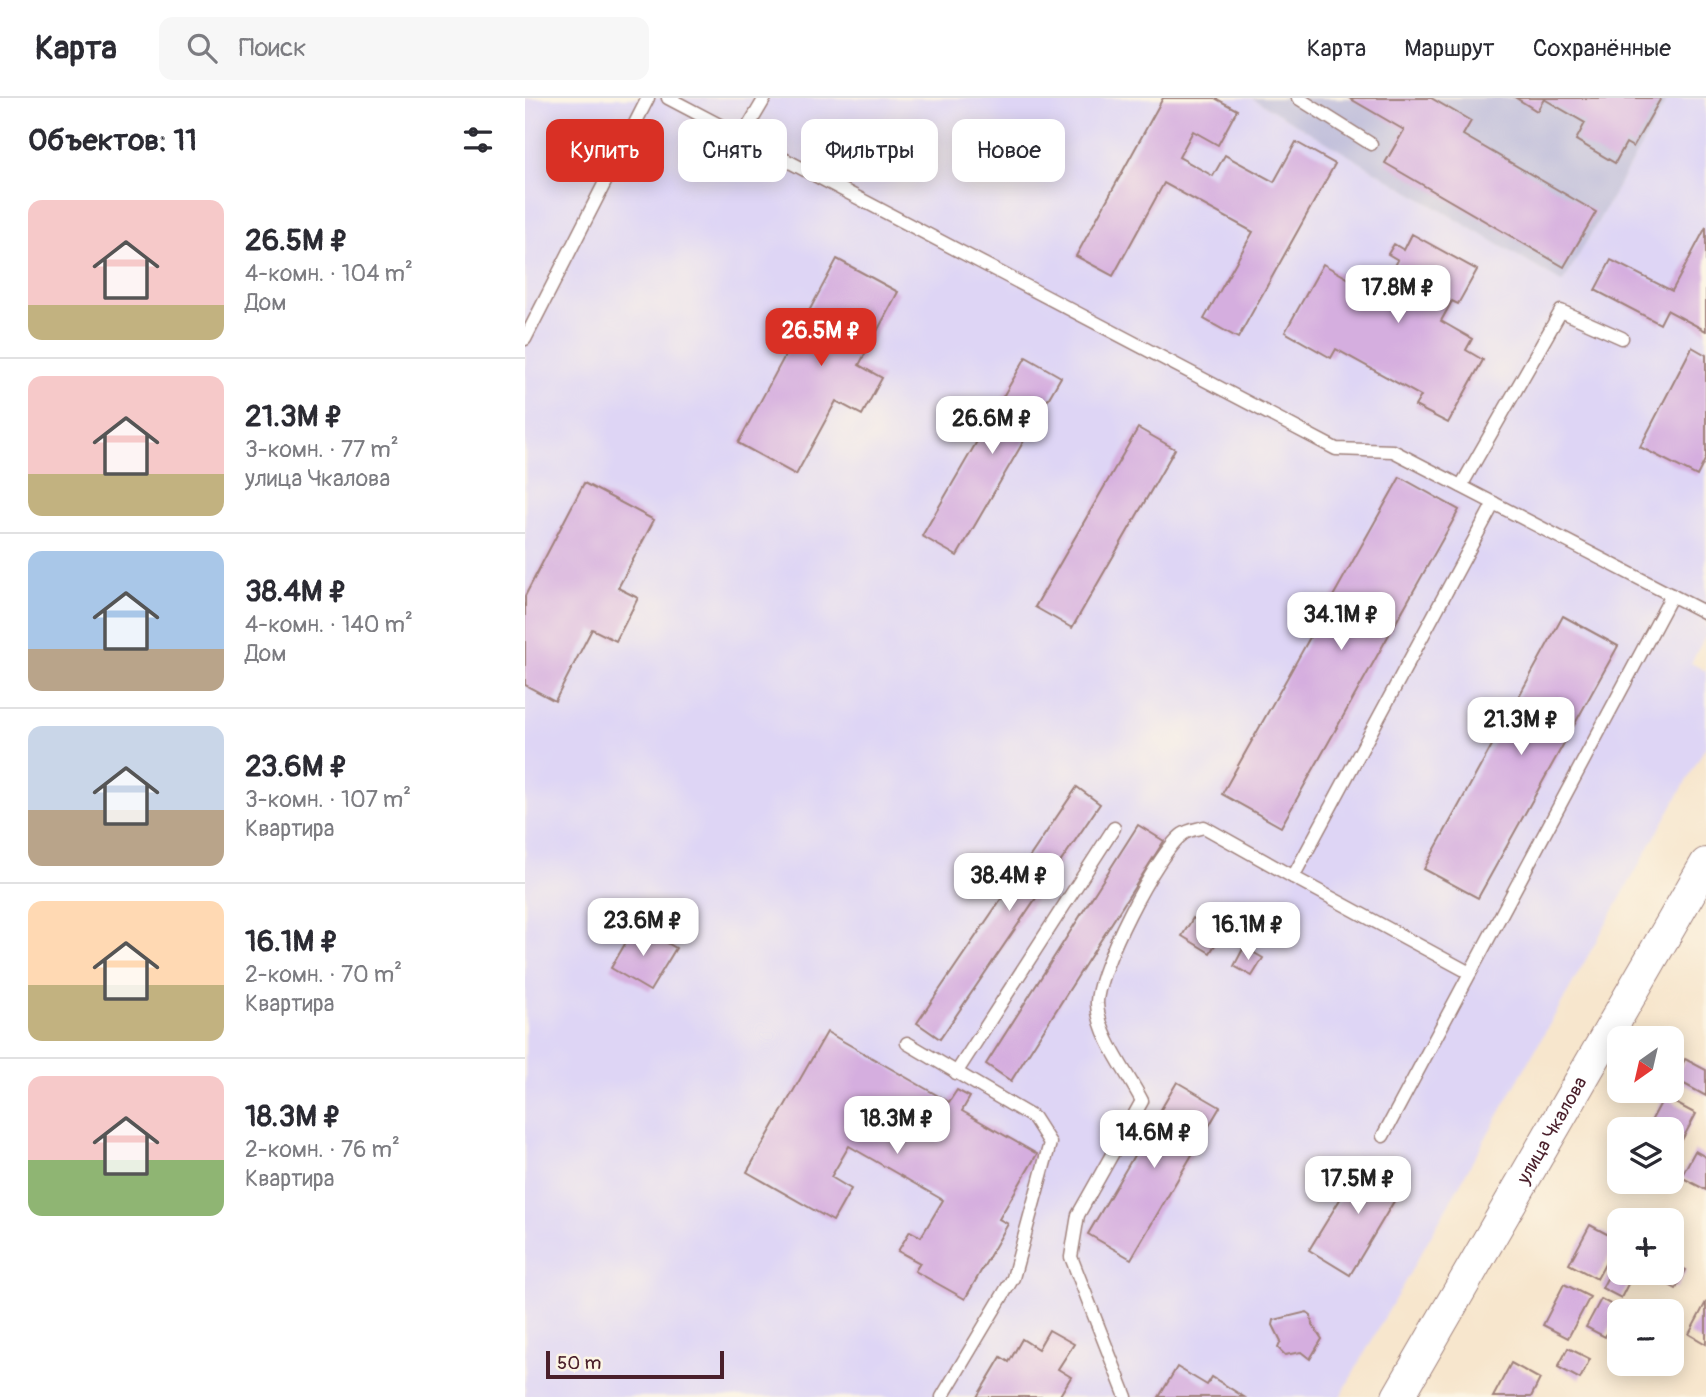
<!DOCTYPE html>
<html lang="ru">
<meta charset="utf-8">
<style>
:root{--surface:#fff;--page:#f7f7f7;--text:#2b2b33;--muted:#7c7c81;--line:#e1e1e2;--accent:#d93025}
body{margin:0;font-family:Pangolin,sans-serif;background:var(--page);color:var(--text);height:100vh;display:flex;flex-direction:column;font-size:26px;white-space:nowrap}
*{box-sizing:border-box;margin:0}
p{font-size:23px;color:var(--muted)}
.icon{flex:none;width:38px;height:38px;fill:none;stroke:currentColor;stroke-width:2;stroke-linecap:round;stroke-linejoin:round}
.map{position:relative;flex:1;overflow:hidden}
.sheet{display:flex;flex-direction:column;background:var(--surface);width:525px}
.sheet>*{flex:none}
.guide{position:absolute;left:21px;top:21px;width:665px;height:63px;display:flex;gap:14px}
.needle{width:46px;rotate:214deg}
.controls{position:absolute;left:1082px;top:928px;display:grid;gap:14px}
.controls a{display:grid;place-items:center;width:77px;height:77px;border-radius:14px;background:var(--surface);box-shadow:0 4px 18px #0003;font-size:35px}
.scale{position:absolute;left:21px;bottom:18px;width:178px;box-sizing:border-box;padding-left:7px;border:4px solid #4a1f2b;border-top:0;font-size:19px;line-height:24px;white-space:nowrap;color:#4a1f2b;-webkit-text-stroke:5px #fcf5e5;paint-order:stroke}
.price{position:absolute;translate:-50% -60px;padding:0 16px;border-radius:14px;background:#fff;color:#222;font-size:23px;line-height:46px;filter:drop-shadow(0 2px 4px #0008)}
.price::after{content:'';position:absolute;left:50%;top:42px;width:21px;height:16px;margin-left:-10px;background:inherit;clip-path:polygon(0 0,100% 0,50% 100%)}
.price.current{background:var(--accent);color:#fff}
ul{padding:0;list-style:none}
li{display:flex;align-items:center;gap:21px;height:175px;padding:0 28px}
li+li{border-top:2px solid var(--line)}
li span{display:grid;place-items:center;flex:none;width:196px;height:140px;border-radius:14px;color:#555}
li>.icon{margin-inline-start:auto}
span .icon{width:84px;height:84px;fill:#fffc;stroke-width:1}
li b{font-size:30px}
h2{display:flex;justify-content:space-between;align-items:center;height:84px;padding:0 28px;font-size:30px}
.chip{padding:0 24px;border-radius:14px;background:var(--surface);box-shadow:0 4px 18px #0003;font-size:24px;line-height:63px}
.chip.current{background:var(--accent);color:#fff}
header{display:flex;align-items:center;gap:42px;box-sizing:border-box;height:98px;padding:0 35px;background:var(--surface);border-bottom:2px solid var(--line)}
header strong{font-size:33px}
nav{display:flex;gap:38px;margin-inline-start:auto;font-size:24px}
.search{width:490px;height:63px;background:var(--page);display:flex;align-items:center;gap:18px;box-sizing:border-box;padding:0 24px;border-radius:14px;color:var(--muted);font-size:26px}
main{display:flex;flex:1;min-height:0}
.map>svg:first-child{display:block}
.built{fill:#ded5f5}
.industrial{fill:#c3c1db}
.building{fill:#d5aedf}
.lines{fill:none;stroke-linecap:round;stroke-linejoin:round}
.service-casing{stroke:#a0827c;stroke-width:15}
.tertiary-casing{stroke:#a0827c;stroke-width:34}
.service{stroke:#fff;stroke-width:12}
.tertiary{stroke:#fff;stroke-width:32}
.labels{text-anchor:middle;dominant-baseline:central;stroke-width:5;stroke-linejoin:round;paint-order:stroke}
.street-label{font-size:19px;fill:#4a1f2b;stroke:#fcf5e5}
</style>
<header>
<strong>Карта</strong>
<div class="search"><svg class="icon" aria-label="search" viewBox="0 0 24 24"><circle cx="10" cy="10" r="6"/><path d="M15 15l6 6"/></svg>Поиск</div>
<nav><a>Карта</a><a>Маршрут</a><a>Сохранённые</a></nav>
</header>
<main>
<section class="sheet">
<h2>Объектов: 11<svg class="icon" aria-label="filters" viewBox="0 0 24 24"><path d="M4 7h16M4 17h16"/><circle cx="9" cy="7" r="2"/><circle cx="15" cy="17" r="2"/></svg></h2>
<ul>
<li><span style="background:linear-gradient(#f6c9c9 75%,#c2b280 0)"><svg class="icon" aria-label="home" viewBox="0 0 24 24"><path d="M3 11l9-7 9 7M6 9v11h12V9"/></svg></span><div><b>26.5M ₽</b><p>4-комн. · 104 m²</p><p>Дом</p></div></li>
<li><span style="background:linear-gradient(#f6c9c9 70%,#c2b280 0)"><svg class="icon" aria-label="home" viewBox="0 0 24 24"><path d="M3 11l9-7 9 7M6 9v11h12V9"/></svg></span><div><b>21.3M ₽</b><p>3-комн. · 77 m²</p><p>улица Чкалова</p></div></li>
<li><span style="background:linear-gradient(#a9c7e8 70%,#b9a48a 0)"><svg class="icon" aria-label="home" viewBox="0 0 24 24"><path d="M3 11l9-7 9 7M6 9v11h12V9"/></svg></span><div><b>38.4M ₽</b><p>4-комн. · 140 m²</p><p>Дом</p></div></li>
<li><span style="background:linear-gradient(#c9d6e8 60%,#b9a48a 0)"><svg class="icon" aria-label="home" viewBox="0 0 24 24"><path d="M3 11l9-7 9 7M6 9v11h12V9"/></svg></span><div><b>23.6M ₽</b><p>3-комн. · 107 m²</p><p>Квартира</p></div></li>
<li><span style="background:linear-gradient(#ffd9b3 60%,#c2b280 0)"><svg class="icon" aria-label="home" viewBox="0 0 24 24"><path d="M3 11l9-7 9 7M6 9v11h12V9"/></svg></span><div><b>16.1M ₽</b><p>2-комн. · 70 m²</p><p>Квартира</p></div></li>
<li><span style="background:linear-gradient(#f6c9c9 60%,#8fb573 0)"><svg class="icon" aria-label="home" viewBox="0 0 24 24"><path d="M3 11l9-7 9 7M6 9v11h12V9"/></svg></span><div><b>18.3M ₽</b><p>2-комн. · 76 m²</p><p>Квартира</p></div></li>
</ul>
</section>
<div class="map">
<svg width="1181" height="1299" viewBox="0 0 1181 1299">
<rect width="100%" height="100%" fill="#fcf5e5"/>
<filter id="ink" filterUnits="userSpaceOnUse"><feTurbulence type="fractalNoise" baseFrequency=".0143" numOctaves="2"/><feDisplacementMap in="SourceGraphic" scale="14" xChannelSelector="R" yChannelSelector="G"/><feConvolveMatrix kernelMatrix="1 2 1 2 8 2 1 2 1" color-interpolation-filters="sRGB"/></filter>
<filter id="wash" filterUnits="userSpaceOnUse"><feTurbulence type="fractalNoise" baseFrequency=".00686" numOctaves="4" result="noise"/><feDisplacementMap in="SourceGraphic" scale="28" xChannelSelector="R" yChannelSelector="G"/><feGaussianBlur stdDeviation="1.57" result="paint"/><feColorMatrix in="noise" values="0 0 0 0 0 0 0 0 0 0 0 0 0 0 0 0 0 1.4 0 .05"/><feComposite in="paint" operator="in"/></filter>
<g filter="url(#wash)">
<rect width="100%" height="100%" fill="#f7e6cd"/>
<!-- built -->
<polygon class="built" points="0,0 727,0 1038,185 1143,0 1181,0 1181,537 1166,565 1181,573 1181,648 815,1299 0,1299"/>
<!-- industrial -->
<polygon class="industrial" points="727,0 1143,0 1038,185"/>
<g id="blocks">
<!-- building -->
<g class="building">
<polygon points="638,0 690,0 712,12 693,47 668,33 654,59 688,78 700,57 749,84 771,44 810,66 713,240 679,221 728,134 639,85 588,178 551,158"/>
<polygon points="824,0 906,0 946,23 938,37 1071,114 1039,169 860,65 879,32"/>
<polygon points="991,0 1136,0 1108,49 1101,45 1090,65 1051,42 1060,25 1019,1 1012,13"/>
<polygon points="1181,129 1181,233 1142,212 1135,226 1070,192 1086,162 1147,193"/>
<polygon points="887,136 952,172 933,206 927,203 916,223 947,241 941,252 958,262 923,325 890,308 896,298 811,251 806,260 760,234 798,166 861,202 876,174 869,170 873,162 863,156 869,146 879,152"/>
<polygon points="312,161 373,194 334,267 357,280 337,317 311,303 271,377 213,345"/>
<polygon points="1167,249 1181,257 1181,360 1172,378 1115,349"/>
<polygon points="501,259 536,279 432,458 397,438"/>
<polygon points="613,330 650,351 547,530 510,509"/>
<polygon points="875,379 934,412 756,729 697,696"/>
<polygon points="59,385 129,422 93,490 113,500 91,543 67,531 30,603 0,587 0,498"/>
<polygon points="1038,518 1093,548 953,800 899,771"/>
<polygon points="552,689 575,706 415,941 392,925"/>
<polygon points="613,727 639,743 486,983 461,966"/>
<polygon points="668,820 696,837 685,855 657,838"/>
<polygon points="111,827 151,850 125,893 86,870"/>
<polygon points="719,849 738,860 727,878 709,868"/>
<polygon points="302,934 424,1004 432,992 445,999 437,1013 512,1056 474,1121 483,1126 440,1201 390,1173 395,1165 373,1153 385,1133 396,1139 418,1102 324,1048 306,1079 326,1091 308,1123 222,1074"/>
<polygon points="1160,961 1181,972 1181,998 1150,981"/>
<polygon points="652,984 695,1009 606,1161 563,1136"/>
<polygon points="1139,999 1171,1016 1157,1042 1146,1036 1146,1031 1136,1031 1125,1025"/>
<polygon points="1170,1053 1181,1059 1181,1092 1156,1079"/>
<polygon points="841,1059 881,1083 825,1177 784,1152"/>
<polygon points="1065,1127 1093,1142 1072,1181 1044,1166"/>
<polygon points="1146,1164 1161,1172 1151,1191 1126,1177 1127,1174 1146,1174"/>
<polygon points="1087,1171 1105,1182 1096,1200 1077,1190"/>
<polygon points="1039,1186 1065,1199 1043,1240 1018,1227"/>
<polygon points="1076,1201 1098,1213 1094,1213 1080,1239 1061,1229"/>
<polygon points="1181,1204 1181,1246 1164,1236"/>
<polygon points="782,1214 786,1217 787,1226 797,1241 785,1261 776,1254 760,1257 753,1250 756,1243 748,1227 749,1222"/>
<polygon points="524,1232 549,1246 533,1271 546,1279 534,1299 452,1299 476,1259 484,1264 497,1241 513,1251"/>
<polygon points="1043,1250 1065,1261 1055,1281 1033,1269"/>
<polygon points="986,1265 1015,1281 1006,1299 968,1299"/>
<polygon points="652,1269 682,1287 687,1279 719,1299 634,1299"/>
</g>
</g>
</g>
<g filter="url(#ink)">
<use href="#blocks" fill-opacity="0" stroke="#a0827c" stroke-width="2"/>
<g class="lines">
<defs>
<g id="service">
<polyline points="143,0 811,351 868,353 1181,515"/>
<polyline points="773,0 846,46"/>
<polyline points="217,39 240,0"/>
<polyline points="0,241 123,0"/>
<polyline points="936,388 1036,213 1097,240"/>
<polyline points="945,875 768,779 969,405"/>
<polyline points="382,945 509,1020 525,1045 488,1180 417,1299"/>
<polyline points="431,975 589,730"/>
<polyline points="858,1038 1147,497"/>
<path d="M601,1299L546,1159L553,1117L617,1003C602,974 574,939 572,906C571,874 632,754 658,736C663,732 673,731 679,729L768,779"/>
</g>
<g id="tertiary">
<path id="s1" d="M873,1299L1181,766"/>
</g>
</defs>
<!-- service casing -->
<use href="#service" class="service-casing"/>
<!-- tertiary casing -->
<use href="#tertiary" class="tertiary-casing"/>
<!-- service -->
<use href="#service" class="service"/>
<!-- tertiary -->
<use href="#tertiary" class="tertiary"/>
</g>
</g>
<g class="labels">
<!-- street labels -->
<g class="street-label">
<text stroke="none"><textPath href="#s1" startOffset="308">улица Чкалова</textPath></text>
</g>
</g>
</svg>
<div class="controls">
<a><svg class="needle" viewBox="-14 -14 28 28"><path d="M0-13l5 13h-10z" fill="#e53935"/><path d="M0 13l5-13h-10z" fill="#7c7c81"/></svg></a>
<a><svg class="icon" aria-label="layers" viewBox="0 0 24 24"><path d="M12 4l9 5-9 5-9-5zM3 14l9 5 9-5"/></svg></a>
<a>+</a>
<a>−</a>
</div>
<div class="scale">50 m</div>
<b class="price" style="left:873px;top:227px">17.8M ₽</b>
<b class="price current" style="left:296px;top:270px">26.5M ₽</b>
<b class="price" style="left:467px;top:358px">26.6M ₽</b>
<b class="price" style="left:816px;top:554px">34.1M ₽</b>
<b class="price" style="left:996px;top:659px">21.3M ₽</b>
<b class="price" style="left:484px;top:815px">38.4M ₽</b>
<b class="price" style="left:118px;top:860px">23.6M ₽</b>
<b class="price" style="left:723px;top:864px">16.1M ₽</b>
<b class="price" style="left:372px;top:1058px">18.3M ₽</b>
<b class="price" style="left:629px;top:1072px">14.6M ₽</b>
<b class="price" style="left:833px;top:1118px">17.5M ₽</b>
<div class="guide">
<a class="chip current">Купить</a>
<a class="chip">Снять</a>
<a class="chip">Фильтры</a>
<a class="chip">Новое</a>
</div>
</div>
</main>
